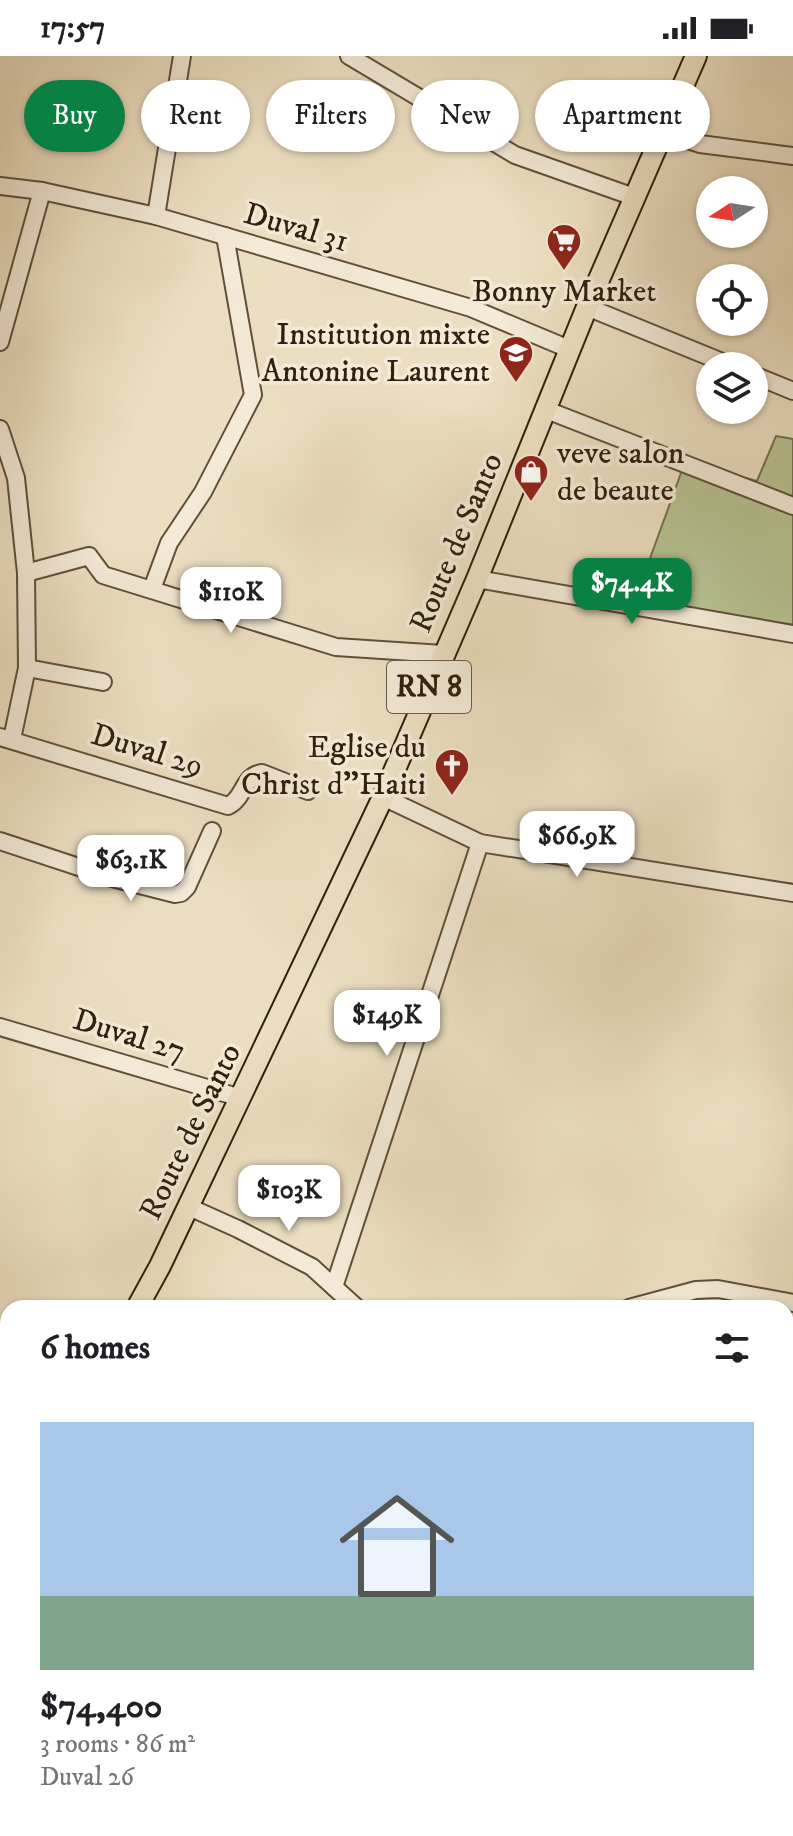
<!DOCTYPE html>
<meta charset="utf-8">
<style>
:root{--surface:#fff;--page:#f2f2f2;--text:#202124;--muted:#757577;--accent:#0b8043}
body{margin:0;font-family:"IM FELL DW Pica",serif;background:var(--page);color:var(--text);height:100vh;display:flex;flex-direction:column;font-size:30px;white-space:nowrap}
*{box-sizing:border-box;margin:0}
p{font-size:26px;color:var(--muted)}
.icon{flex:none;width:44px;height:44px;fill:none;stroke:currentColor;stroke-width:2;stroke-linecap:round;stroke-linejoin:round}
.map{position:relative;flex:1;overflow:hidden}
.side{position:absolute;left:0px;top:1244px;width:794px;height:536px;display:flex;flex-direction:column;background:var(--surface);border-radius:24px 24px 0 0;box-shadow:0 2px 6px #0004}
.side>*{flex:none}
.hud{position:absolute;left:24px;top:24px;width:746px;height:72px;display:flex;gap:16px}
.needle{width:52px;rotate:258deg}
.fabs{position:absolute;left:696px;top:120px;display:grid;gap:16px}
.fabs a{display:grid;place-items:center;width:72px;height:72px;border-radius:50%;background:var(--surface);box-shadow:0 2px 6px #0004;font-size:40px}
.price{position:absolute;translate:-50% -68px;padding:0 18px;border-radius:16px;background:#fff;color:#222;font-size:26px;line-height:52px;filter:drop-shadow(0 2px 4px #0008)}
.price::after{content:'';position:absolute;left:50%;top:48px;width:24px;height:18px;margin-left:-12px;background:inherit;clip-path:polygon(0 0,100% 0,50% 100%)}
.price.active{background:var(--accent);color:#fff}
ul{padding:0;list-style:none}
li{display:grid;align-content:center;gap:16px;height:424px;padding:0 40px}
li span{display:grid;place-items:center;height:248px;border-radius:0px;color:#555}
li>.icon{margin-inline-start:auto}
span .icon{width:144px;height:144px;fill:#fffc;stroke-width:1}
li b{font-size:34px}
h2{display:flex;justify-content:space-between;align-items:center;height:96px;padding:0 40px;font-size:34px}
.tag{padding:0 28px;border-radius:36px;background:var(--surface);box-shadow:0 2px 6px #0004;font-size:28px;line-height:72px}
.tag.active{background:var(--accent);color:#fff}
.status{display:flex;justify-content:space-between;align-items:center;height:56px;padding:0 40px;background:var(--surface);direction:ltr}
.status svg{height:22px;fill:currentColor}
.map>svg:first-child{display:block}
.green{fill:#b7c293;stroke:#747150;stroke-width:2}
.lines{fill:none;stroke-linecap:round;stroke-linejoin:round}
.minor-casing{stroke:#5f5039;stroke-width:20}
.major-casing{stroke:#30200c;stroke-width:24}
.minor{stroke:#f3ead7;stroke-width:16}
.major{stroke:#ecdfc1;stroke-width:20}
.labels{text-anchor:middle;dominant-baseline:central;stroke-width:7;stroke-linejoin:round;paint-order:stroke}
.shield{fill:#f3ead7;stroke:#6a5d49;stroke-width:2}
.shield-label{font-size:30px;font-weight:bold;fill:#30200c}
.street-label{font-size:32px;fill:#30200c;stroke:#f3ead7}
.poi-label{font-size:32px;fill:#30200c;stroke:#f3ead7;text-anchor:end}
</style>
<div class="status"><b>17:57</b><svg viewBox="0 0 49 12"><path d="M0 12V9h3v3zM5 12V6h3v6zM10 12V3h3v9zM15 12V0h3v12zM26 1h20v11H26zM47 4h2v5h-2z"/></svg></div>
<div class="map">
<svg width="793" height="1780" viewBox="0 0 793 1780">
<rect width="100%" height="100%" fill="#ecdfc1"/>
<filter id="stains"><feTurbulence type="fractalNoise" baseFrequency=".0025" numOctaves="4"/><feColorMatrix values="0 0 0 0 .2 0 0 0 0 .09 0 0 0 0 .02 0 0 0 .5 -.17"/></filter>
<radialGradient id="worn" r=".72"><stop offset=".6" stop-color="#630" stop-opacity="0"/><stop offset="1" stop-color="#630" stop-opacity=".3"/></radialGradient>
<!-- green -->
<g class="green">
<polygon points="776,380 793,383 793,574 632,552 685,406 757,425"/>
<polygon points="573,1772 638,1772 638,1780 572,1780"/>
</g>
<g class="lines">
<defs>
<g id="minor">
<polyline points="349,0 515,99 634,141"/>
<polyline points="663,76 700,88 793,100"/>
<polyline points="0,130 42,135 156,160 471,252 569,293"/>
<polyline points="156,160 182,0"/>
<polyline points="587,251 732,310"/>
<polyline points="0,286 42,135"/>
<polyline points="754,319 793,335"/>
<polyline points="544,353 793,450"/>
<polyline points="0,373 16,422 26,517 27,612 12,683"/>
<polyline points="26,517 89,500 103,519 336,591 443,598"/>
<polyline points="477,523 793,578"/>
<polyline points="152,533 169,487 203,436 253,339 225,180"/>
<polyline points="27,612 103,626"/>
<path d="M0,681L228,750C245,742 242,720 262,717L308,735"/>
<polyline points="383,741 480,787 793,837"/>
<polyline points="0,785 112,822 175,838 181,837 187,831 212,775"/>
<polyline points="0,971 241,1042"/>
<polyline points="189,1151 238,1173 312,1211 357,1252"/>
<polyline points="334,1231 480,787"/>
<polyline points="629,1252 696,1234 718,1233 793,1247"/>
<polyline points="0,1403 8,1406"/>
<polyline points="786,1511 793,1521"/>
<polyline points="0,1624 8,1630"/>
<polyline points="786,1708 793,1707"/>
<polyline points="0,1768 9,1780"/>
<polyline points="747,1772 749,1780"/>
<polyline points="319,1780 330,1772"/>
</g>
<g id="major">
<polyline points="137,1252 160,1210 383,741 477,523 587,251 696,0"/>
<polyline points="0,1469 8,1456"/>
<polyline points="352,1772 356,1780"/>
</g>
</defs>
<!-- minor casing -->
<use href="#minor" class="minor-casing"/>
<!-- major casing -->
<use href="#major" class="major-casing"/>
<!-- minor -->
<use href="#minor" class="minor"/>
<!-- major -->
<use href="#major" class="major"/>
</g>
<!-- icons -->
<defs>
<symbol id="supermarket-pin" viewBox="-11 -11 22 30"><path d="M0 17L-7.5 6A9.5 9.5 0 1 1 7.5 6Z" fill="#8f2418" stroke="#f3ead7"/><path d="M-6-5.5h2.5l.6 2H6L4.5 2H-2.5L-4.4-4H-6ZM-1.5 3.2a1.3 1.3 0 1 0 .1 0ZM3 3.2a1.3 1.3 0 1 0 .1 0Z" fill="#fff"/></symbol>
<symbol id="school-pin" viewBox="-11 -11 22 30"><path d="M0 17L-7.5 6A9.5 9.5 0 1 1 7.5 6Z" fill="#8f2418" stroke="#f3ead7"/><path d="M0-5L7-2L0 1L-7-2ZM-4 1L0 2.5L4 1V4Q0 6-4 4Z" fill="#fff"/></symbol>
<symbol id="shop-pin" viewBox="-11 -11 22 30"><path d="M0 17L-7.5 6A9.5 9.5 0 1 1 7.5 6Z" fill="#8f2418" stroke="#f3ead7"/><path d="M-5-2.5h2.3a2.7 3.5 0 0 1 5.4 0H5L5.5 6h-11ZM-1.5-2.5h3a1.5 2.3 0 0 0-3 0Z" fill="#fff"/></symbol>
<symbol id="church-pin" viewBox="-11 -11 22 30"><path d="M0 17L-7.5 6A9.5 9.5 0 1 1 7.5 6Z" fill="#8f2418" stroke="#f3ead7"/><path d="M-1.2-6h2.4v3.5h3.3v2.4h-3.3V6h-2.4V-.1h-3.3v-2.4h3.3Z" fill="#fff"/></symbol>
</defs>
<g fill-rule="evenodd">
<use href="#supermarket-pin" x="544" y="165" width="40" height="54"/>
<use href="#school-pin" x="496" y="277" width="40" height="54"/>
<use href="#shop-pin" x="511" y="396" width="40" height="54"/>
<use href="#church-pin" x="432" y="690" width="40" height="54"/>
</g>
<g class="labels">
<!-- shield labels -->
<rect class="shield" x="387" y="605" width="84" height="52" rx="6"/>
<g class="shield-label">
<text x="429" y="631">RN 8</text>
</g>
<!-- street labels -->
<g class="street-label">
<text transform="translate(296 172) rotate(16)">Duval 31</text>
<text transform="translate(457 487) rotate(-67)">Route de Santo</text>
<text transform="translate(147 695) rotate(17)">Duval 29</text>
<text transform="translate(129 980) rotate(17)">Duval 27</text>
<text transform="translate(191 1076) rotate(-64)">Route de Santo</text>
</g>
<!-- poi labels -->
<g class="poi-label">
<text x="564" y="236" text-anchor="middle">Bonny Market</text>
<text x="490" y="279">Institution mixte<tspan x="490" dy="37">Antonine Laurent</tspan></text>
<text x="557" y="398" text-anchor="start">veve salon<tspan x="557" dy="37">de beaute</tspan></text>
<text x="426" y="692">Eglise du<tspan x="426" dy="37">Christ d"Haiti</tspan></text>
</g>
</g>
<rect width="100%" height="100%" filter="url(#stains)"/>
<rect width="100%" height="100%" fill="url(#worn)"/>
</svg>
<div class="fabs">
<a><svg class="needle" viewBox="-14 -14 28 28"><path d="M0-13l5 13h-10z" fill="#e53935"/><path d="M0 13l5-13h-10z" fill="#757577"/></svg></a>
<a><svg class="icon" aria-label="locate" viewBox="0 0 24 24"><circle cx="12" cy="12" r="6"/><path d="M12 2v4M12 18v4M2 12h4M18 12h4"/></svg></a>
<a><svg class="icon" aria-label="layers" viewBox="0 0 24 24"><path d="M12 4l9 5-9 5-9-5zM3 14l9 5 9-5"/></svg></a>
</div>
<b class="price active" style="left:632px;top:570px">$74.4K</b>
<b class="price" style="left:231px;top:579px">$110K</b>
<b class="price" style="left:577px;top:823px">$66.9K</b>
<b class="price" style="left:131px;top:847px">$63.1K</b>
<b class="price" style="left:387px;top:1002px">$149K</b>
<b class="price" style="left:289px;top:1177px">$103K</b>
<div class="hud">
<a class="tag active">Buy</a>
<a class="tag">Rent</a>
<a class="tag">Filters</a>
<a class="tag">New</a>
<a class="tag">Apartment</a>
</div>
<section class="side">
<h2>6 homes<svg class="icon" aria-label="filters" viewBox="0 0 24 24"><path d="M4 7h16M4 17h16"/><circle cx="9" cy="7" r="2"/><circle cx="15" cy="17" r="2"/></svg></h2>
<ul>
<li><span style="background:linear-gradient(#a9c7e8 70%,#7fa58c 0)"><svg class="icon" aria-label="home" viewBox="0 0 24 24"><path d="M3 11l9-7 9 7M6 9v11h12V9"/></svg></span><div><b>$74,400</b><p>3 rooms · 86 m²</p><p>Duval 26</p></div></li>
</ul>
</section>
</div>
